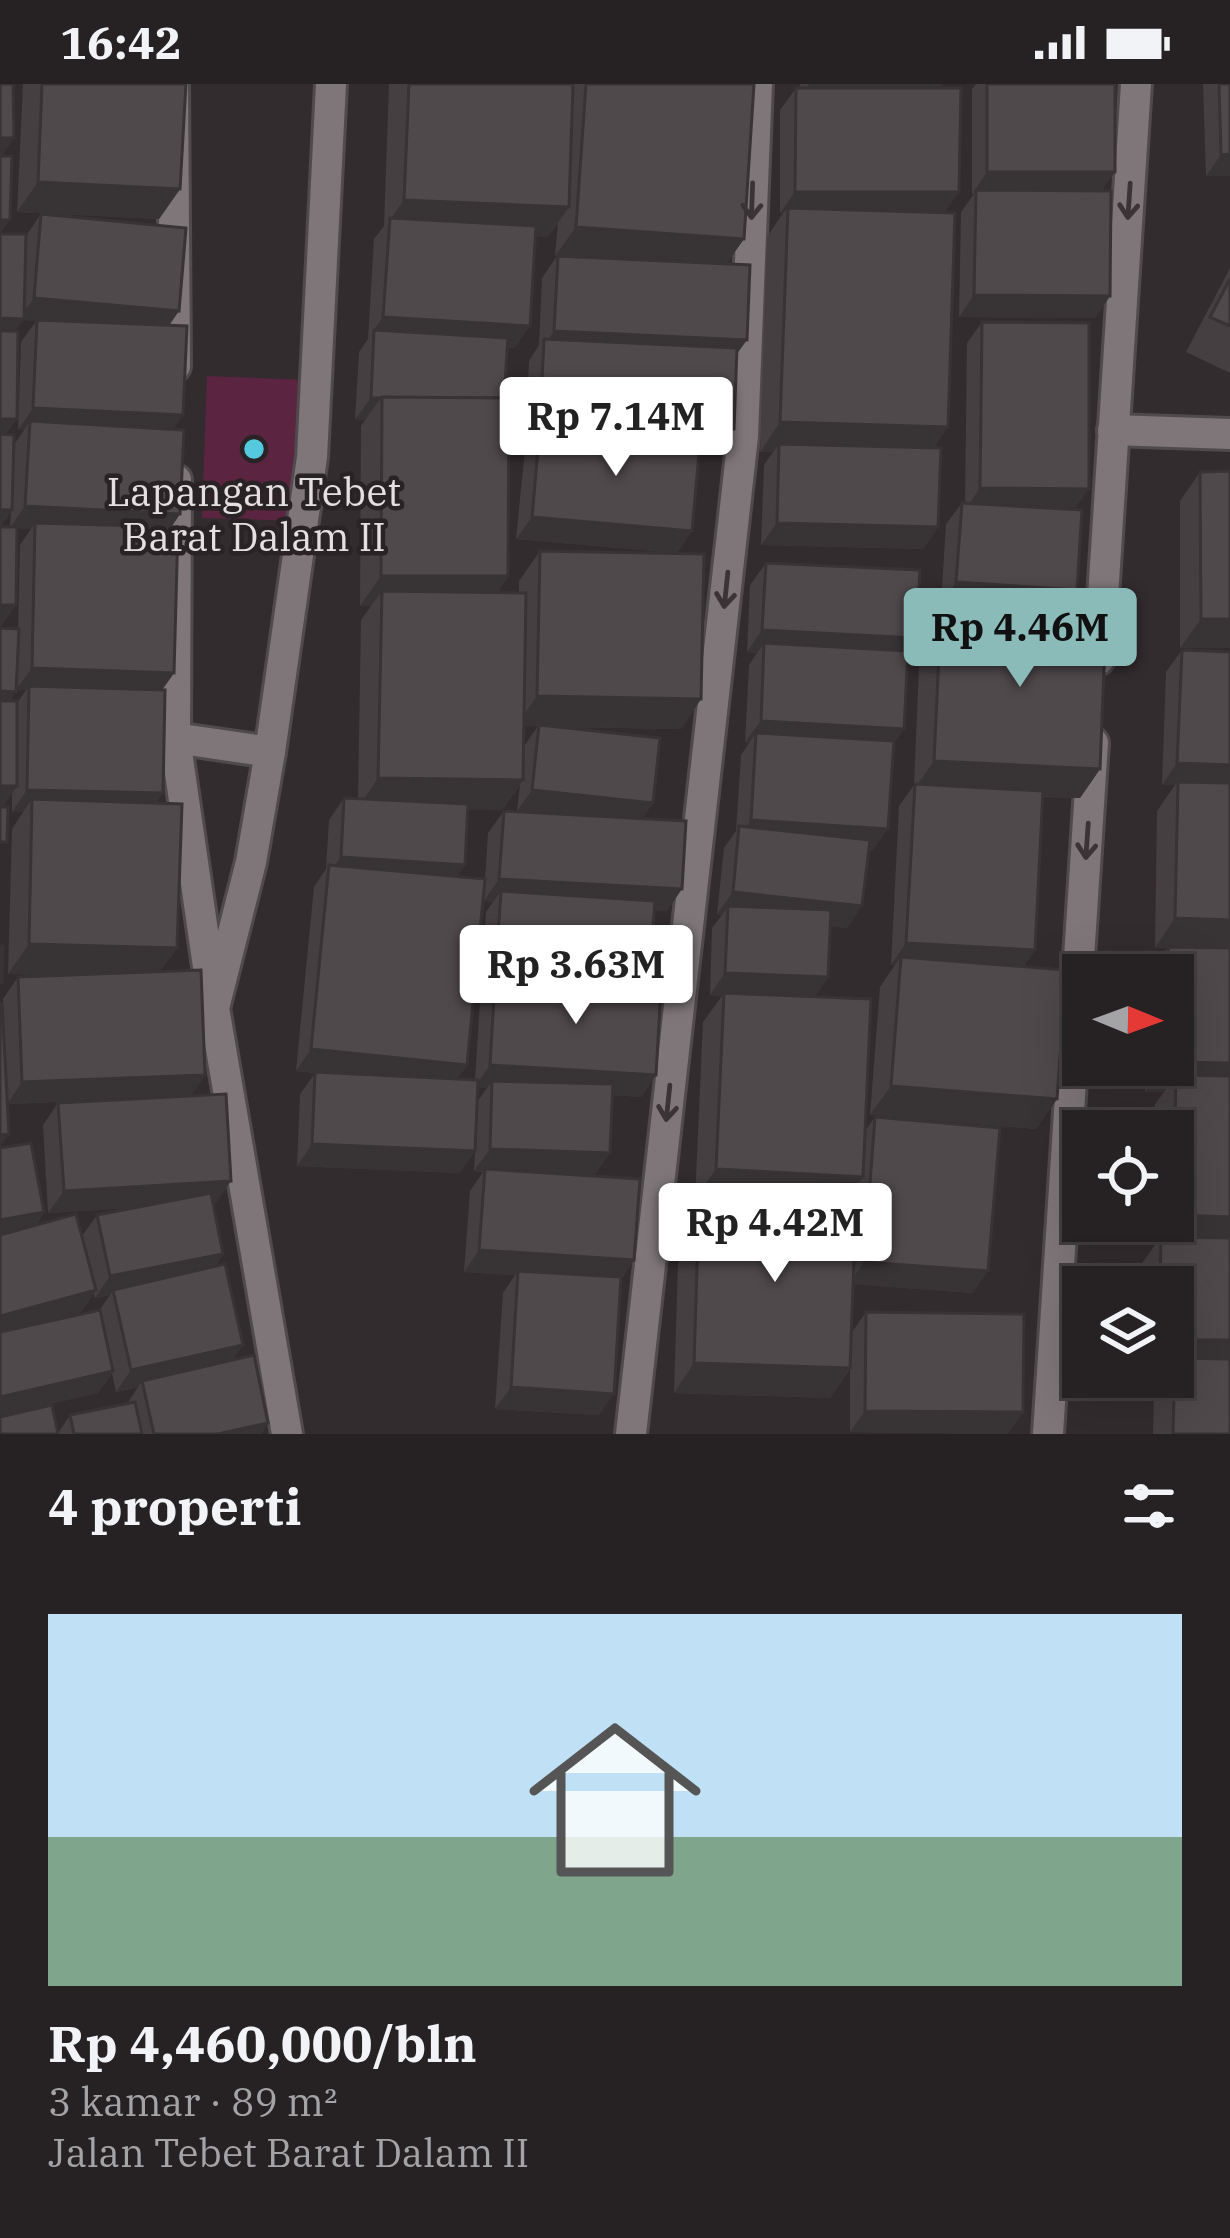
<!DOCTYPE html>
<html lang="id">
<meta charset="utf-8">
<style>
:root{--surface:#262123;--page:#322e30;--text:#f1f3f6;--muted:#a4a3a6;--line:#423e41;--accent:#8bbbb9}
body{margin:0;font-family:"IBM Plex Serif",serif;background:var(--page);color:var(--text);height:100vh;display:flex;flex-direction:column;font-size:45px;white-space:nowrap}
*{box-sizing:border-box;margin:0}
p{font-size:39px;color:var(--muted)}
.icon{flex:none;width:66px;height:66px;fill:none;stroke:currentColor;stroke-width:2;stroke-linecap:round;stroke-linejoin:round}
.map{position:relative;height:1350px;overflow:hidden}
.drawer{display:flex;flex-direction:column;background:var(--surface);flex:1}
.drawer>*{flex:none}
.needle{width:78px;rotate:91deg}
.tools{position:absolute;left:1062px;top:870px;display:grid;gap:24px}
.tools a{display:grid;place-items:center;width:132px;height:132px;border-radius:0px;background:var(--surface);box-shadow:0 12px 48px #0002,0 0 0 3px var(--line);font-size:60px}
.price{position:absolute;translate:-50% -102px;padding:0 27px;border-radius:12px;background:#fff;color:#222;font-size:39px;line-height:78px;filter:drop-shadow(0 3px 6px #0008)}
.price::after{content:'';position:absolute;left:50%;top:72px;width:36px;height:27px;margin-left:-18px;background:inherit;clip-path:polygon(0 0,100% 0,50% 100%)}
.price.on{background:var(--accent);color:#111}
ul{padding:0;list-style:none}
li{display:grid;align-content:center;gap:24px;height:636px;padding:0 48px}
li+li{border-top:3px solid var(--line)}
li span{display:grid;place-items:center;height:372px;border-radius:0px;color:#555}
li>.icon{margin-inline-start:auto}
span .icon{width:216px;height:216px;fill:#fffc;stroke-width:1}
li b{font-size:51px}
h2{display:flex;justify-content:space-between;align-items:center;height:144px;padding:0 48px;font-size:51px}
.status{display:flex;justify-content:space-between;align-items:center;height:84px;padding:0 60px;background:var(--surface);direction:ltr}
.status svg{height:33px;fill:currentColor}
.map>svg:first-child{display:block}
.green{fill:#5b2441}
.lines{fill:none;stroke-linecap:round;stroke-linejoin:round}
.minor-casing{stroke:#4f4a4c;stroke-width:36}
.minor{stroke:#7e7679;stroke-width:30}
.wall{fill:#453f41;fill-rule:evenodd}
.shaded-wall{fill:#383335}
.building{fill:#50494c;stroke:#383335;stroke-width:3}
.oneway{stroke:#3a3436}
.poi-dot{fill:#55cadf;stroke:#292325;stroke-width:4.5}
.labels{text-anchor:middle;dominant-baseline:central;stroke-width:9;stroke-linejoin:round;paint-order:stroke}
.poi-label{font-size:39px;fill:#e4dfe1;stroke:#292325}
</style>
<div class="status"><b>16:42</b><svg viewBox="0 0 49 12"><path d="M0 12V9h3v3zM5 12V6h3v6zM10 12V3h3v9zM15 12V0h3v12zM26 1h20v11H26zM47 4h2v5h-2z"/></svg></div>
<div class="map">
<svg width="1230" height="1350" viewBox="0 0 1230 1350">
<rect width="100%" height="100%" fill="#332c2f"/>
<!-- green -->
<polygon class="green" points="207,292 307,296 302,437 202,434"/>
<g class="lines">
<defs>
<g id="minor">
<polyline points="173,0 175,282"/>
<polyline points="1113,346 1230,350"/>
<polyline points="176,396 175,654 211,903"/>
<polyline points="1099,575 1136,0"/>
<polyline points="175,654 270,668"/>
<polyline points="287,1350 214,924 251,778 270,668 312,373 331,0"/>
<polyline points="631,1350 743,352 757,0"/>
<polyline points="1048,1350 1093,659"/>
</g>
</defs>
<!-- minor casing -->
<use href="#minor" class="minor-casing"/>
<!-- minor -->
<use href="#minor" class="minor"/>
</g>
<!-- wall -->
<g class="wall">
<polygon points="23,0 186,0 180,105 159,135 17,128"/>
<path d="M389,0H754L744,155L726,180L737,270L719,367L700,366L692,447L677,469L516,455L525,365L529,359H525L529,277L539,261L542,194L557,172H555L558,139L548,153L535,152L515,264H508L504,314L508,492L497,509H519V497L540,467L701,615L681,645L556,643L653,719L642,734L667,827L654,826L642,903L656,991L641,1013L613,1011L595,1091L551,1089L634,1176L621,1195L599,1331L495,1325L503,1209L515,1191L464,1188L470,1107L483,1088L474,1087L476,1050L460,1089L297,1082L300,1010L315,989L296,987L314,803L326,785L329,736L344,714H358L361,536L371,522H360L361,342L365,336L355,335L359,268L368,255L374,155L384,142ZM524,642H538L524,662ZM520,701L517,727H504L488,749L485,795L457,792L468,725L502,726ZM484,817L493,818L486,828L481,904H489L480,917L475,996L457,995L467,981ZM478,1003L487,1004L477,1018Z"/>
<polygon points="800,0 942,0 939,4 945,128 948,343 934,363 938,443 923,465 761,461 764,381 773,368 760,368 767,153 783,129 780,129 780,26 796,4 800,4"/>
<polygon points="976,0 1115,0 1115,88 1101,107 1110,212 1095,234 959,233 961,128 974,110 972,110 972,5"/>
<polygon points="1203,0 1230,0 1230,92 1206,92"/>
<path d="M0,54H14L1,72L0,150L26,152L41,130L169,241L173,345L180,430L172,442L174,589L162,606L156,719L177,864L160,887L205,991L190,1012L216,1119H213L223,1170L215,1182L233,1276L268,1339L261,1350H0L58,1349L70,1331L127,1320L138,1303L116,1308L112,1289L98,1309L0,1331V1064L44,1128L35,1142L82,1152L97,1131L130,1124L48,1129L43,1041L58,1019L131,1015L7,1020L3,915L18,893L65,891L8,890L12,745L23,728H12V709L3,723L0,544L18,545L20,461L31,445L17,444L16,521L0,543V443H10L11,427L0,443ZM23,236L36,237L21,258L18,346H24L15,359L12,406L6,351L15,247ZM16,606H26L17,619L10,617ZM94,1209L95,1214L110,1211L99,1227L29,1242L81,1228Z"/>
<polygon points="1230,184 1230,289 1186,268"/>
<polygon points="982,238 1074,426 1077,506 1061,528 941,520 946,440 962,419 965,419 967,259"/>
<polygon points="1230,387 1230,564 1180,564 1180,417 1200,388"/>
<polygon points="766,479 907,567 904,645 893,660 872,767 869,766 847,844 831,842 828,893 815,912 865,1047 875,1033 973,1209 853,1200 852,1248 866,1228 1008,1350 850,1348 850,1285 830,1314 674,1309 679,1148 699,1118 854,1123 856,1103 842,1122 695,1115 703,938 722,912 710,911 712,844 722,831 717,830 724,764 736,747 741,671 749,659 745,658 749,581 757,569 747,568 750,501"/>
<polygon points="941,528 1100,685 1080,714 1043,713 1035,866 1023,883 1057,1015 1036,1045 870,1031 880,903 895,881 891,881 899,722 914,701 920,558"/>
<polygon points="1182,566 1230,1350 1153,1350 1154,1303 1161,1293 1173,1293 1173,1203 1140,1203 1140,1182 1155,1161 1151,1161 1151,1137 1173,1137 1173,1047 1154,1047 1155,1020 1164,1008 1145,1008 1146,981 1173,981 1173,891 1148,891 1167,864 1155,864 1157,727 1175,701 1162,701 1166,588"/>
</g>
<!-- shaded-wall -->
<g class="shaded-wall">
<polygon points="809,0 942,0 930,18 800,13"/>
<polygon points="0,54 14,54 0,73"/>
<polygon points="1230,70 1230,92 1206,92 1221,71"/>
<polygon points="987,88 1115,88 1099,110 976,106 972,110"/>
<polygon points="38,98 180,105 159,135 17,128"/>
<polygon points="795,108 959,108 944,130 788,124 783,129 780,129"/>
<polygon points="404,116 569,123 548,153 389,146 389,137"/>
<polygon points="0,136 10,136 0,150"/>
<polygon points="576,143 744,155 723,184 555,172"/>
<polygon points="974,211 1110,212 1095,234 959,233"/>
<polygon points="34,214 179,227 164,249 23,236 9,256 0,256 0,234 19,235"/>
<polygon points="383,233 530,242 515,264 374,255 374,246 368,255"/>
<polygon points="554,247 747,256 731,278 543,263"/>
<polygon points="371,314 381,314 365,336 355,335"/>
<polygon points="33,324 183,331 168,353 30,337 24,346 18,346"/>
<polygon points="0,335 17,335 1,357 0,357"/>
<polygon points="540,337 734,345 719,367 538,360 540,343 529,359 525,359"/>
<polygon points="780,338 948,343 927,373 779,360 773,368 760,368"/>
<polygon points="980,404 1089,405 1073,427 965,426"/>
<polygon points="25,422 180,430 165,452 35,439 31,445 10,444"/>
<polygon points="0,426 12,426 0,443"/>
<polygon points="532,433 692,447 677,469 516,455"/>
<polygon points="777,439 938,443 923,465 761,461"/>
<polygon points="381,492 508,492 488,521 382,507 371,522 360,522"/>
<polygon points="956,498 1077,506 1061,528 941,520"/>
<polygon points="0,521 16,521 0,543"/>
<polygon points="1201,535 1230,535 1230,564 1180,564"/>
<polygon points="762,546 916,554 901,575 764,559 757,569 747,568"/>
<polygon points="32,584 174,589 159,610 29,602 26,606 16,606"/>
<polygon points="0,607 16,608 1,629 0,629"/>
<polygon points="537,612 701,615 681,645 516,642"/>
<polygon points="761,637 904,645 889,667 756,649 749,659 745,658"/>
<polygon points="934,677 1100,685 1080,714 913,707"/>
<polygon points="1177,679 1230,681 1230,703 1178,698 1175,701 1162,701"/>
<polygon points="378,694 523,696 502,726 358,724"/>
<polygon points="0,702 17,702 2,724 0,724"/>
<polygon points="27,706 163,709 148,731 32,715 23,728 12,728"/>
<polygon points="532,706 653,719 638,741 517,727"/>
<polygon points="751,736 888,745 872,767 738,758 738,754"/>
<polygon points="341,773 465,781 450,803 328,791"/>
<polygon points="499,795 682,805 667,827 500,818 501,807 493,818 484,817"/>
<polygon points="733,808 862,822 847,844 727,831 728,822 722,831 717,830"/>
<polygon points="1175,834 1230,836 1230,866 1155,864"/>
<polygon points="906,859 1035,866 1020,888 901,873 895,881 891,881"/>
<polygon points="29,860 177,864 156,893 8,890"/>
<polygon points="496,882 649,892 634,914 495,896 489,904 481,904"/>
<polygon points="725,889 828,893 813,915 724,909 722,912 710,911"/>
<polygon points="311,965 467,981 452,1002 296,987"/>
<polygon points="1173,978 1230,979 1230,1009 1176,991 1164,1008 1145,1008 1164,981 1173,981"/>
<polygon points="490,981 656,991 641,1013 492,1004 492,997 487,1004 475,1003"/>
<polygon points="205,991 190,1013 7,1020 22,998"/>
<polygon points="891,1002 1057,1015 1036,1045 870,1031"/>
<polygon points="9,1050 0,1063 0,1051"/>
<polygon points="312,1060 475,1067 460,1089 297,1082"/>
<polygon points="490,1065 610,1069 595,1091 474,1087"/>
<polygon points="716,1085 863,1093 842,1122 695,1115"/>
<polygon points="231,1097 216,1119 48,1129 64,1107"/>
<polygon points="44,1128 29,1150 0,1155 0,1136"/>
<polygon points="1173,1131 1230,1133 1230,1163 1161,1153 1155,1161 1151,1161 1167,1137 1173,1137"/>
<polygon points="479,1166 634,1176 618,1198 518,1187 515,1191 464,1188"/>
<polygon points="223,1170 208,1192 113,1206 110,1211 95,1214 110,1192"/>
<polygon points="864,1178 988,1187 973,1209 849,1200"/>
<polygon points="96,1206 81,1228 0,1250 0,1232"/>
<polygon points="1173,1256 1230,1256 1230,1286 1175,1274 1173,1276"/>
<polygon points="243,1261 228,1283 142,1297 138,1303 116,1308 131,1286"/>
<polygon points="694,1279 850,1284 830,1314 674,1309"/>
<polygon points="113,1287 98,1309 0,1331 0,1313"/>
<polygon points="511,1303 614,1310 599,1331 495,1325"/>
<polygon points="865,1327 1023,1328 1008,1350 850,1348"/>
<polygon points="268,1339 261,1350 218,1350"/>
</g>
<!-- building -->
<g class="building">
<polygon points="0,0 13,0 14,54 0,54"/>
<polygon points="42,0 186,0 180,105 38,98"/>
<polygon points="409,0 573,0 569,123 404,116"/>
<polygon points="586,0 754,0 744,155 576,143"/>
<rect x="987" y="0" width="128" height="88"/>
<polygon points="1219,0 1230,0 1230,70 1221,71"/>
<polygon points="796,4 961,4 959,108 795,108"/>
<polygon points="0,72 12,72 10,136 0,136"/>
<polygon points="976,106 1111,107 1110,212 974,211"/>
<polygon points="788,124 955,129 948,343 780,338"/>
<polygon points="41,130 186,144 179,227 34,214"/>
<polygon points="390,134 536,142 530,242 383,233"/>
<polygon points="0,150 26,150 24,235 0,234"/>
<polygon points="558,172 750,181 747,256 554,247"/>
<polygon points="1230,195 1230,242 1210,233"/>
<polygon points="37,236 187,242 183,331 33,324"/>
<polygon points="982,238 1089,239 1089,405 980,404"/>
<polygon points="374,246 508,254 504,314 371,314"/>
<polygon points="0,247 18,247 17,335 0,335"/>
<polygon points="544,255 737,264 734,345 540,337"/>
<polygon points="382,313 509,314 508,492 381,492"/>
<polygon points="30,337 184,346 180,430 25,422"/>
<polygon points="540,343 700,358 692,447 532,433"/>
<polygon points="0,350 14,351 12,426 0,426"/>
<polygon points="779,360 941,364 938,443 777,439"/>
<polygon points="1230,387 1230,535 1201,535 1200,388"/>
<polygon points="962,419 1082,426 1077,506 956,498"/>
<polygon points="35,439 178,443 174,589 32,584"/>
<polygon points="0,443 17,443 16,521 0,521"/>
<polygon points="540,467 704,470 701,615 537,612"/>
<polygon points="766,479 920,486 916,554 762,546"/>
<polygon points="382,507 526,509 523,696 378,694"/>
<polygon points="941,528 1106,535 1100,685 934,677"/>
<polygon points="0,544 19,545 16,608 0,607"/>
<polygon points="764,559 908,567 904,645 761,637"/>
<polygon points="1182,566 1230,568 1230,681 1177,679"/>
<polygon points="29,602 165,606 163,709 27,706"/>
<rect x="0" y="617" width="17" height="85"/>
<polygon points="539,641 660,654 653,719 532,706"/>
<polygon points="756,649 894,657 888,745 751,736"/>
<polygon points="1178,698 1230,699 1230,836 1175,834"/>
<polygon points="915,700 1043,707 1035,866 906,859"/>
<polygon points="344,714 468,720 465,781 341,773"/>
<polygon points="32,715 182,720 177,864 29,860"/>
<polygon points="0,723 8,723 7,758 0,758"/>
<polygon points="504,727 686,737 682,805 499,795"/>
<polygon points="739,742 870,756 862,822 733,808"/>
<polygon points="329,781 485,795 467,981 311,965"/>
<polygon points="501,807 655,817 649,892 496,882"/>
<polygon points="728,822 831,826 828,893 725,889"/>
<polygon points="0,862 3,862 2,899 0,899"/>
<polygon points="1168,863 1230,864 1230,979 1173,978 1173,891 1168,891"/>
<polygon points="901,873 1066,886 1057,1015 891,1002"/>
<polygon points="201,886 205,991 22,998 18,893"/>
<polygon points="495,896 661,904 656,991 490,981"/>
<polygon points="724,909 871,915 863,1093 716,1085"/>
<polygon points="0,920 2,920 9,1050 0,1051"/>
<polygon points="315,988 478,996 475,1067 312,1060"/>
<polygon points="1176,991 1230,992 1230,1133 1173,1131"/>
<polygon points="492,997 613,1000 610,1069 490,1065"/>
<polygon points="226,1010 231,1097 64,1107 58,1019"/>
<polygon points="875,1033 1000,1044 988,1187 864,1178"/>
<polygon points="31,1059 44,1128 0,1136 0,1064"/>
<polygon points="485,1085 640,1095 634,1176 479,1166"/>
<polygon points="211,1109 223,1170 110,1192 97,1131"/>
<polygon points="699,1118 856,1123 850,1284 694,1279"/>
<polygon points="76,1130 96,1206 0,1232 0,1151"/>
<polygon points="1161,1153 1230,1154 1230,1256 1173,1256 1173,1203 1160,1203"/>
<polygon points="225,1180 243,1261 131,1286 113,1206"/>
<polygon points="518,1187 621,1193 614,1310 511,1303"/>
<polygon points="100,1226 113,1287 0,1313 0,1248"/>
<polygon points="866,1228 1024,1230 1023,1328 865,1327"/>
<polygon points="254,1271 268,1339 218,1350 154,1350 142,1297"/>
<polygon points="1175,1274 1230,1275 1230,1350 1173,1350"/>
<polygon points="135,1318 142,1350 74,1350 70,1331"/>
<polygon points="52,1321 58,1350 0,1350 0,1333"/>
</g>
<!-- one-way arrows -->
<defs><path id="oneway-shaft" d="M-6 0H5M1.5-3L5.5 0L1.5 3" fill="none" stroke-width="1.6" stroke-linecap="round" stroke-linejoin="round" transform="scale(3)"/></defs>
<g class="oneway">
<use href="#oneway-shaft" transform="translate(752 117) rotate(92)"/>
<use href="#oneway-shaft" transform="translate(1129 117) rotate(94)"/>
<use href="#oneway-shaft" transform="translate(726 506) rotate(96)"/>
<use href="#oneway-shaft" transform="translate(1087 757) rotate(94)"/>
<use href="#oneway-shaft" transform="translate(668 1019) rotate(96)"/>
</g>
<!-- markers -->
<circle class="poi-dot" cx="254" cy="365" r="12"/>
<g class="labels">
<!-- poi labels -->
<g class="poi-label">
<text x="254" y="407">Lapangan Tebet<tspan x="254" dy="45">Barat Dalam II</tspan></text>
</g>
</g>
</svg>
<div class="tools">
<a><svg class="needle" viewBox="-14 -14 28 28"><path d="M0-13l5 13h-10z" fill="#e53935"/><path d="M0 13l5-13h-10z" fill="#a4a3a6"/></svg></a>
<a><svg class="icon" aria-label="locate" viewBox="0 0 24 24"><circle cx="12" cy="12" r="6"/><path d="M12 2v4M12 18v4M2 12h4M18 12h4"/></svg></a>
<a><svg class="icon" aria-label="layers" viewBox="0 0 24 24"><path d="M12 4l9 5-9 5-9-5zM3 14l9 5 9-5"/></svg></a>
</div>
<b class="price" style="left:616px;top:395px">Rp 7.14M</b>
<b class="price on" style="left:1020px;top:606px">Rp 4.46M</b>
<b class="price" style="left:576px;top:943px">Rp 3.63M</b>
<b class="price" style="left:775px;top:1201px">Rp 4.42M</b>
</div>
<section class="drawer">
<h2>4 properti<svg class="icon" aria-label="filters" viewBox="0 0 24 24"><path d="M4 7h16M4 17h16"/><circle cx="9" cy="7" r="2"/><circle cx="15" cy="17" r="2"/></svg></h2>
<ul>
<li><span style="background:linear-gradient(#bfe0f5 60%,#7fa58c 0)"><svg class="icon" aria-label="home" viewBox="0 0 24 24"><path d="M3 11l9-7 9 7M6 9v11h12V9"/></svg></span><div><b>Rp 4,460,000/bln</b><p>3 kamar · 89 m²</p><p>Jalan Tebet Barat Dalam II</p></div></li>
</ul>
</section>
